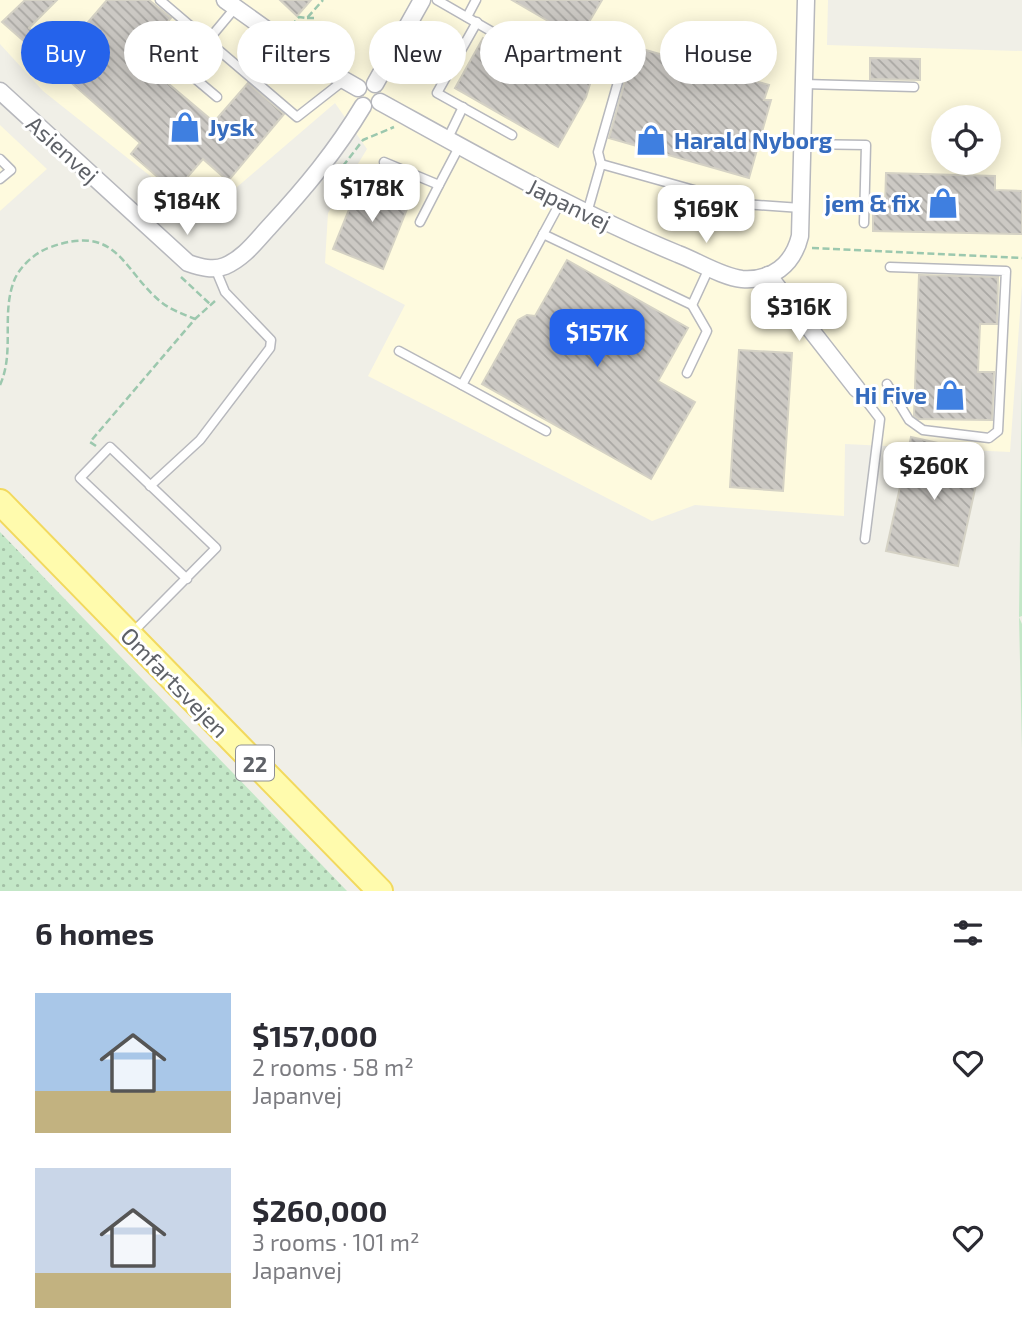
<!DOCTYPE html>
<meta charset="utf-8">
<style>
:root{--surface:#fff;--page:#f2f2f3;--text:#2b2b33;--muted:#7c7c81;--accent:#2563eb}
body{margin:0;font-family:"Exo 2",sans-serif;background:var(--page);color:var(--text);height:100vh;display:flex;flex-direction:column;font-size:26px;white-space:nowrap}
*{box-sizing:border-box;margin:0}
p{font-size:23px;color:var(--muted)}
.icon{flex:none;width:38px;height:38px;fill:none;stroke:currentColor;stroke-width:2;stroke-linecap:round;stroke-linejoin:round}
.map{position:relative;height:891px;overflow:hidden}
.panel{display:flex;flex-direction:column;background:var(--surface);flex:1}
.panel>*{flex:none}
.top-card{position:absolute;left:21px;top:21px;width:980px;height:63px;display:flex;gap:14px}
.fabs{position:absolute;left:931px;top:105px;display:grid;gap:14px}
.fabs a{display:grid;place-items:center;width:70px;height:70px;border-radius:50%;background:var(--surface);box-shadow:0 4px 18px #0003;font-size:35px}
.price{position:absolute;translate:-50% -60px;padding:0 16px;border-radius:14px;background:#fff;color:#222;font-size:23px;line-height:46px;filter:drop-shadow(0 2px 4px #0008)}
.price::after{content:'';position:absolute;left:50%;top:42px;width:21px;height:16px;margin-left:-10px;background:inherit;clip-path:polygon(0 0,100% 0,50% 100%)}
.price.selected{background:var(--accent);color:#fff}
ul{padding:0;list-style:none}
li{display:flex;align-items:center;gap:21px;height:175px;padding:0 35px}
li span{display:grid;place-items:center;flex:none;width:196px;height:140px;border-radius:0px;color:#555}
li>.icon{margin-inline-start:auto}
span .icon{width:84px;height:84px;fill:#fffc;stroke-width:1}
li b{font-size:30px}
h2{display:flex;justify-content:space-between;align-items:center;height:84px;padding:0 35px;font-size:30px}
.chip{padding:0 24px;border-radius:32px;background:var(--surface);box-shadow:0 4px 18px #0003;font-size:24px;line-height:63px}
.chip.selected{background:var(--accent);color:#fff}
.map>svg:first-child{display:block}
.commercial{fill:#fefade;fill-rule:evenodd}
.grass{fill:url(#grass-dots)}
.forest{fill:url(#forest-firs)}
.building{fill:url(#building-back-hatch);stroke:#d5d2c5;stroke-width:2}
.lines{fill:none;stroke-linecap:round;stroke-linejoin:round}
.service-casing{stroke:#b7b8bd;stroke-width:11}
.minor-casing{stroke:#b7b8bd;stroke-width:19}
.primary-casing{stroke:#f2d95e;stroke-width:28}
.path{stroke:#9cc8ae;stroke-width:2.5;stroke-dasharray:7 3.5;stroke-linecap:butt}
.service{stroke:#fff;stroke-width:8}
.minor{stroke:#fff;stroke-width:16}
.primary{stroke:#fffbad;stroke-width:24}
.labels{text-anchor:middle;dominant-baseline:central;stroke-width:6;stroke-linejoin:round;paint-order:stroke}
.shield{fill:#fff;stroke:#8e9095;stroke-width:2}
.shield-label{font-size:21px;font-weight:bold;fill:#5e6167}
.shop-label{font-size:23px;font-weight:bold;fill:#366cbe;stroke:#fff;text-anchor:start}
.street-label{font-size:23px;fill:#5e6167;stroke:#fff}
</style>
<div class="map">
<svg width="1022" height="891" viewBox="0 0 1022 891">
<defs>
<pattern id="grass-dots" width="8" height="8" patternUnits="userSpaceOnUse" patternTransform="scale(1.75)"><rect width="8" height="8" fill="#c3e7c7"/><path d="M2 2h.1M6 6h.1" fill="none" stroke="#a2bfa5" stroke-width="1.8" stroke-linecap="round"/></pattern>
<pattern id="forest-firs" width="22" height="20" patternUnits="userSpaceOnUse" patternTransform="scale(1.75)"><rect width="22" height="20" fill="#c3e7c7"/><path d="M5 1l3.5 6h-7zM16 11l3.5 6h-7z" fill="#a2bfa5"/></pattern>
<pattern id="building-back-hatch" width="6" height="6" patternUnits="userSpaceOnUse" patternTransform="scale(1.75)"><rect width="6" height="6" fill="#ccc9c4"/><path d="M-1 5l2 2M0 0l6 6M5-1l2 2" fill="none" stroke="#a9a7a3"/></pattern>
</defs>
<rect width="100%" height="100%" fill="#f0efe7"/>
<!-- commercial -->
<g class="commercial">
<path d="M0,0H828L827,45L1022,51V285L1010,452L845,444L844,516L695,505L652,521L368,376L405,305L325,263L328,213L367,149L335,103L202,217L43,91L0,44ZM943,117H989V163H943Z"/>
<polygon points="0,125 47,169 0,211"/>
</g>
<!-- grass -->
<polygon class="grass" points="0,532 347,891 0,891"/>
<!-- forest -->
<polygon class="forest" points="1022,377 1022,616 1019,617 1022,624 1022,750 1019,617"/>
<!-- building -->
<g class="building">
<polygon points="25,0 57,0 29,28 60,55 107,0 149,0 171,18 138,58 214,122 248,83 284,114 228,181 203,159 184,181 182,179 177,185 171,180 167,185 131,154 140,143 2,22"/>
<polygon points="280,0 311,0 297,16"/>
<polygon points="512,0 602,0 579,39"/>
<polygon points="483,38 555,79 573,47 597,61 586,97 558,147 455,88"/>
<polygon points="635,47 769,85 764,100 771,100 749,178 609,138 626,77 627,59 631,61"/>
<polygon points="870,58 920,59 920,80 870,79"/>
<polygon points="886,173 995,176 995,190 1022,191 1022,234 873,231 873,207 885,208"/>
<polygon points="361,180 411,199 383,269 333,249"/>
<polygon points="567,260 688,328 658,381 695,402 651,479 482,384 518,320 527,315 535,316"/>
<polygon points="919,275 998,277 997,324 980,324 978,372 994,372 992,420 918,419 914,416"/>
<polygon points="739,350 792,353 783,491 730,487"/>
<polygon points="911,437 983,453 958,566 886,551"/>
</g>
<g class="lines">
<defs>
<g id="service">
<polyline points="160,0 297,117 343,81"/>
<polyline points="437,0 555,68"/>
<polyline points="467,17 476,0"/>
<polyline points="477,22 437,93 512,135"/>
<polyline points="160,49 217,97"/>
<polyline points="184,69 235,8"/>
<polyline points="804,84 914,87"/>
<polyline points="447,140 463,107"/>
<polyline points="802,144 866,145 864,223"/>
<polyline points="0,159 11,170 0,179"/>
<polyline points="384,162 439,185 459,147"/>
<polyline points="601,164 598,152 620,75"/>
<polyline points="587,213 601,164 744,204 801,208"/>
<polyline points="420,222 439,185"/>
<polyline points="543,234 692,305 710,266"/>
<polyline points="399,351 462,385 561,201"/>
<polyline points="687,373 707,331 692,305"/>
<polyline points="887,384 909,420 923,430 989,438 998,431 1006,271 890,267"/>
<polyline points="462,385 546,431"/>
<polyline points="857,389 880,419 865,539"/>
<polyline points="150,486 200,440 270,348 271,340 225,292 215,268"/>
<polyline points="132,633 216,548 110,447 80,478 187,579"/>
</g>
<g id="minor">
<polyline points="225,0 309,60 358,88"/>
<polyline points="375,84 422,0"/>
<path d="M0,91L188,263C200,267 213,271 225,266C244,258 256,241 270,226C305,188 336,151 363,106"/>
<path d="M380,102C478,156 574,211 678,254C697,261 722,277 742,279C772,281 793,265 800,236L806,0"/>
<polyline points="768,275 857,389"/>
</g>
<polyline id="primary" points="0,502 380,891"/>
</defs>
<!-- service casing -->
<use href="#service" class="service-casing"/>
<!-- minor casing -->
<use href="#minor" class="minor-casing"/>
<!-- primary casing -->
<use href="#primary" class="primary-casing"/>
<!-- path -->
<g class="path">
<polyline points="307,18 317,18"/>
<polyline points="291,26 299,17 307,18 323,0"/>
<polyline points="330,183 363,140 394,127"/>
<polyline points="812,248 1022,258"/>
<polyline points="181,277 210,304"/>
<path d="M0,385C15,352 1,315 14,281C19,267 35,253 48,248C118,222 121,269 161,302C171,310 183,314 195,319"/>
<polyline points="96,446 90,442 195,319 215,301"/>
</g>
<!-- service -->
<use href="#service" class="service"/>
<!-- minor -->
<use href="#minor" class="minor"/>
<!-- primary -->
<use href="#primary" class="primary"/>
</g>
<!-- icons -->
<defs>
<symbol id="shop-bare" viewBox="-9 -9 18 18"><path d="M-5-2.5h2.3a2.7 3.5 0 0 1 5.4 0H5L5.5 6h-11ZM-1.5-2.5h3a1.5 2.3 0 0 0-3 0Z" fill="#3f7fe0" stroke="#fff" stroke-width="2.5" paint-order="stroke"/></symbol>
</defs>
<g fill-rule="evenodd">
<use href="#shop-bare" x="163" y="105" width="44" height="44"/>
<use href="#shop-bare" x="629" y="118" width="44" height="44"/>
<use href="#shop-bare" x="921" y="181" width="44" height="44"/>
<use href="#shop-bare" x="928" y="373" width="44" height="44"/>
</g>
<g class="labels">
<!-- shield labels -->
<rect class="shield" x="236" y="745.5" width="38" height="35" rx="5"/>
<g class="shield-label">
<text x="255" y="763">22</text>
</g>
<!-- shop labels -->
<g class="shop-label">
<text x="208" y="127">Jysk</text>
<text x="674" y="140">Harald Nyborg</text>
<text x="920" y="203" text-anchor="end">jem &amp; fix</text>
<text x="927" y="395" text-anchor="end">Hi Five</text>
</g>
<!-- street labels -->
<g class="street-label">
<text transform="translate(63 149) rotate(42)">Asienvej</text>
<text transform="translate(569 204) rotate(26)">Japanvej</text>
<text transform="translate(175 682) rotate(46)">Omfartsvejen</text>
</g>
</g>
</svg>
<div class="fabs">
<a><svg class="icon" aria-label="locate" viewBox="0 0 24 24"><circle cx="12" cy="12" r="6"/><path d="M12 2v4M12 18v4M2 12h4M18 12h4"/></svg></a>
</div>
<b class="price" style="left:372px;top:224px">$178K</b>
<b class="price" style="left:187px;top:237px">$184K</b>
<b class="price" style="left:706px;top:245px">$169K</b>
<b class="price" style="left:799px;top:343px">$316K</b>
<b class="price selected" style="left:597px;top:369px">$157K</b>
<b class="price" style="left:934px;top:502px">$260K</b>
<div class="top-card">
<a class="chip selected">Buy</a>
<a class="chip">Rent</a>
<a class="chip">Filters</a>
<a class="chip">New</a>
<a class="chip">Apartment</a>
<a class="chip">House</a>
</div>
</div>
<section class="panel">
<h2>6 homes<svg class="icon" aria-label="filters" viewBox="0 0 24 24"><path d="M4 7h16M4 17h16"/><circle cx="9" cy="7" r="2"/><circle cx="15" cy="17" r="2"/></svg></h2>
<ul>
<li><span style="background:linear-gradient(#a9c7e8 70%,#c2b280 0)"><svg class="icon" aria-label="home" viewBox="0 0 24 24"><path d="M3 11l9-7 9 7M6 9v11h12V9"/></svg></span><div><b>$157,000</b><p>2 rooms · 58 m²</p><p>Japanvej</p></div><svg class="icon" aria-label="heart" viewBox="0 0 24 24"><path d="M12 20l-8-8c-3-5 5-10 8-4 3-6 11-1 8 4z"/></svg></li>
<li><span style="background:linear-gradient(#c9d6e8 75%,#c2b280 0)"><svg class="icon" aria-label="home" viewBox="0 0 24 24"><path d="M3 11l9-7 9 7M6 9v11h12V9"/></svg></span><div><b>$260,000</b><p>3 rooms · 101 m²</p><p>Japanvej</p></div><svg class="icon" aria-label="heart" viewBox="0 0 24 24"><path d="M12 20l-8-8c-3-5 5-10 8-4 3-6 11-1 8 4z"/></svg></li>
</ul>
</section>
